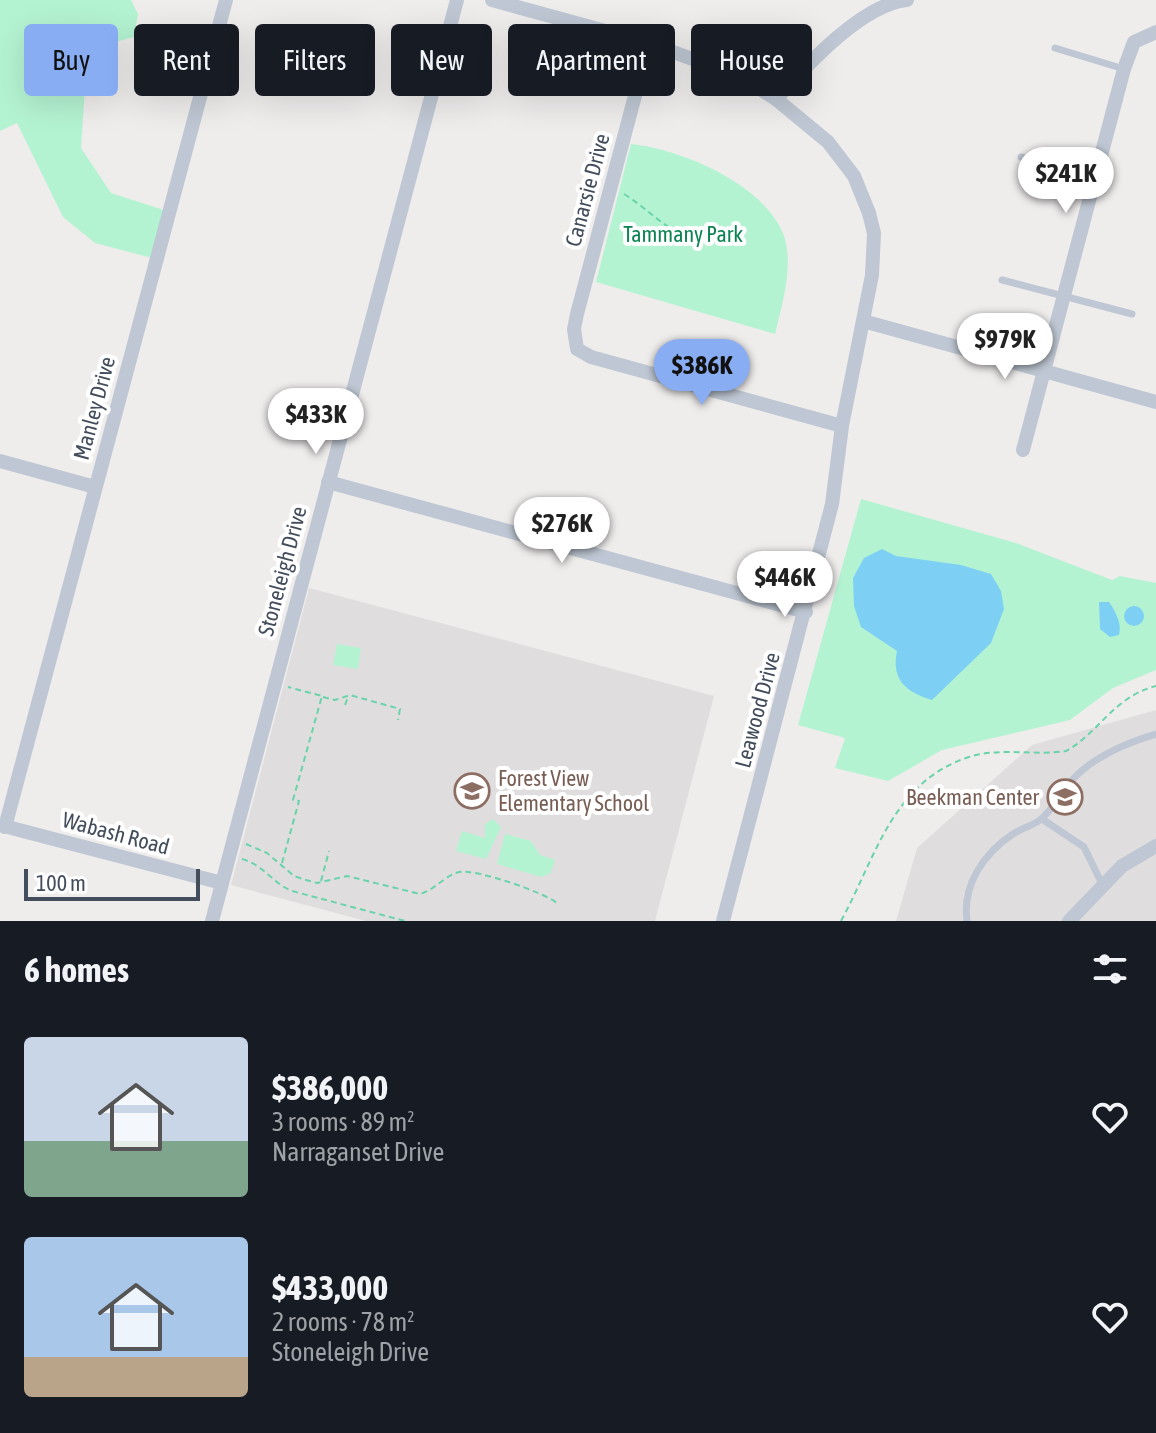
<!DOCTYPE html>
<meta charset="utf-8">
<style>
:root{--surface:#171b24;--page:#20242c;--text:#f1f3f6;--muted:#9ea1a6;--accent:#88adf2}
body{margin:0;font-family:"Asap Condensed",sans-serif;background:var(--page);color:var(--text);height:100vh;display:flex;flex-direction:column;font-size:30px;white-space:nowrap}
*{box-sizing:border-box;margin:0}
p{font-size:26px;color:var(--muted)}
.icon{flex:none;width:44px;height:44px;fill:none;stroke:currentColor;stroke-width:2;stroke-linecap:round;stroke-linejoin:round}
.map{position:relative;height:921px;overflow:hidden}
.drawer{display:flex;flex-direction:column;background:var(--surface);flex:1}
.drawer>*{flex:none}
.banner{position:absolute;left:24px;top:24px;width:1108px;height:72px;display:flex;gap:16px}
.scale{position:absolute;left:24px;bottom:20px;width:176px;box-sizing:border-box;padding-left:8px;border:4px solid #434d5b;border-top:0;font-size:22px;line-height:28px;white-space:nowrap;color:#434d5b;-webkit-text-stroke:6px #fff;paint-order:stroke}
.price{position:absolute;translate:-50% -68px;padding:0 18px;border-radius:28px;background:#fff;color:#222;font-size:26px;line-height:52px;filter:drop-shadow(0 2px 4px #0008)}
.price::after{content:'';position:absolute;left:50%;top:48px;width:24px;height:18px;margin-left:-12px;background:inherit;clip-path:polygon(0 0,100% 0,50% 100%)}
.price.current{background:var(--accent);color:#111}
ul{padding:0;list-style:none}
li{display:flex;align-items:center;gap:24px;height:200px;padding:0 24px}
li span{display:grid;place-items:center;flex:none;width:224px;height:160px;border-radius:8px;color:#555}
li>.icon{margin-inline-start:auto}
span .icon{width:96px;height:96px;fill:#fffc;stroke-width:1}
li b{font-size:34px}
h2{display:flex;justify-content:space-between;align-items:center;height:96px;padding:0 24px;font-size:34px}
.chip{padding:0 28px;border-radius:8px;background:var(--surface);box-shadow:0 8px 32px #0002;font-size:28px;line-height:72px}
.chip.current{background:var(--accent);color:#111}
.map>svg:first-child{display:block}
.education{fill:#e0ddde}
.green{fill:#b4f3d2}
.water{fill:#7dd0f4}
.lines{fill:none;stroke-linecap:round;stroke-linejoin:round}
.path{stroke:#69d4a9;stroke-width:2;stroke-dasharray:6 4;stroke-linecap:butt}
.lane{stroke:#bec7d3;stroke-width:7}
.street{stroke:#bec7d3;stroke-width:14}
.labels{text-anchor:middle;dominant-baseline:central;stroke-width:8;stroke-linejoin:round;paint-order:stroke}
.street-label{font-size:22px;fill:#434d5b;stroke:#fff}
.park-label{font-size:22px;fill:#0d8353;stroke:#fff}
.education-label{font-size:22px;fill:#785e54;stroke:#fff;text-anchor:start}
</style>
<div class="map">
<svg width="1156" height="921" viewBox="0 0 1156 921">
<rect width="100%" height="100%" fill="#efecec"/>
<!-- education -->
<g class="education">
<polygon points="309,588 714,696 655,921 366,921 231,885"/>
<polygon points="1156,710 1156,921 896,921 917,848 1032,745"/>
</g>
<!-- green -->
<g class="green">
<polygon points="0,0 131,0 138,14 134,37 112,43 102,40 85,87 81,148 111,193 164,210 152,258 95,243 63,217 17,123 0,131"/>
<path d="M631,144C681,149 765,184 784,236C794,266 782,305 775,334L596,282Z"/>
<polygon points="861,499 1016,543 1112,580 1120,576 1156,583 1156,670 1113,688 1070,720 942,750 888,781 835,768 845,738 798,725"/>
<polygon points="337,644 361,648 358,669 333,665"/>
<polygon points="493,819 501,827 486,859 456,851 462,831 485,838 485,824"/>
<polygon points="505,834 531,841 540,855 555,860 551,873 541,877 497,864"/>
</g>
<!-- water -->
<g class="water">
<path d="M882,549L896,556L961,565L991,574L1001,591L1004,609L991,643L932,700C906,692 891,680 897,651L861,627L854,606L853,578L864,558Z"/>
<path d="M1099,602H1109C1116,612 1122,624 1119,635L1110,637L1100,629Z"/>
<circle cx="1134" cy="616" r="10"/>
</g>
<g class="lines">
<!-- path -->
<g class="path">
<path d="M624,194C647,208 661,226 686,236"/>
<polyline points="323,697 335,700 350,695 400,709 398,720"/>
<polyline points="345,705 348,697"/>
<path d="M246,844L267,853L294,876L306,880L317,883L347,876L420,894C435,890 444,876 459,872C477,869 543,892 557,903"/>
<path d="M242,859C264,865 272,883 292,891L405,921"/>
<polyline points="282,863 299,801 293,800 322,696 288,687"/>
<polyline points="321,881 329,851"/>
<path d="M841,921C876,857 892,782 969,757C1000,747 1035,756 1066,751C1099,733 1113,697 1156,686"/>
</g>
<!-- lane -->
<g class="lane">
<polyline points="1055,48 1124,69"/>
<polyline points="1021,157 1097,174"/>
<polyline points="1002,280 1132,314"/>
<polyline points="1042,819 1084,847 1102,884"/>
<path d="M967,921C962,885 984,853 1013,834C1022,828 1032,826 1040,820C1053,810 1060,793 1071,781C1093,757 1125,743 1156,734"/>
</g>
<!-- street -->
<g class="street">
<polyline points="492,0 649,43 741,77 776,99 828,142 854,176 869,213 874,233 872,275 842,426 832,504 723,921"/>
<polyline points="649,43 577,314 574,329 577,349 591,357 842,426"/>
<path d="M776,99C805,67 862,4 907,0"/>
<polyline points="863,321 1156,402"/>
<polyline points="1023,450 1124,69 1134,42 1156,32"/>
<polyline points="0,461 95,487"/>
<polyline points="328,482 806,612"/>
<polyline points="0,825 222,883"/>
<polyline points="5,827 226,0"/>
<polyline points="212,921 457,0"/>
<polyline points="1069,921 1122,866 1156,846"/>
</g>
</g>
<!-- icons -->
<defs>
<symbol id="school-ring" viewBox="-11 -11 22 22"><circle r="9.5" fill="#fff" stroke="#8d6e63" stroke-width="1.5"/><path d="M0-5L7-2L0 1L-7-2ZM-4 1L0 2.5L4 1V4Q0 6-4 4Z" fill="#8d6e63"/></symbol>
</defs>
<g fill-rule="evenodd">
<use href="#school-ring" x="452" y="771" width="40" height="40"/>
<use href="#school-ring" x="1045" y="777" width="40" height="40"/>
</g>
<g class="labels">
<!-- street labels -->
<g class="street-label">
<text transform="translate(587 190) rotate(-75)">Canarsie Drive</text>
<text transform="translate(94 408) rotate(-75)">Manley Drive</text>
<text transform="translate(282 571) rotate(-75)">Stoneleigh Drive</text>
<text transform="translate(757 710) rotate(-75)">Leawood Drive</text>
<text transform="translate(116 833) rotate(15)">Wabash Road</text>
</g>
<!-- park labels -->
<g class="park-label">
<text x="683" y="234">Tammany Park</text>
</g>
<!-- education labels -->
<g class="education-label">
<text x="498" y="778">Forest View<tspan x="498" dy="25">Elementary School</tspan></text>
<text x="1039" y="797" text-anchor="end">Beekman Center</text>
</g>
</g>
</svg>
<div class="scale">100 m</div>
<b class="price" style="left:1066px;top:215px">$241K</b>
<b class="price" style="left:1005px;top:381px">$979K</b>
<b class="price current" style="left:702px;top:407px">$386K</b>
<b class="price" style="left:316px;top:456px">$433K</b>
<b class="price" style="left:562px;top:565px">$276K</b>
<b class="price" style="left:785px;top:619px">$446K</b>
<div class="banner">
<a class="chip current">Buy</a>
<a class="chip">Rent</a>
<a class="chip">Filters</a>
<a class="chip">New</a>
<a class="chip">Apartment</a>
<a class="chip">House</a>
</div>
</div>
<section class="drawer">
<h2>6 homes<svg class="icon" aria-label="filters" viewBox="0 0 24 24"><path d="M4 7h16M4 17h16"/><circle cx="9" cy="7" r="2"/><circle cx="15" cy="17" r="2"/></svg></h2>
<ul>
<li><span style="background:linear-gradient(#c9d6e8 65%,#7fa58c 0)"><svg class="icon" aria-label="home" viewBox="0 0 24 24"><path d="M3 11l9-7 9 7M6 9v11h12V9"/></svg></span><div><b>$386,000</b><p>3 rooms · 89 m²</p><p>Narraganset Drive</p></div><svg class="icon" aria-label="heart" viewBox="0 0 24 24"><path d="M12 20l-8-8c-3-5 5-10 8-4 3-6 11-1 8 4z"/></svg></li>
<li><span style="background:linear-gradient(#a9c7e8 75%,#b9a48a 0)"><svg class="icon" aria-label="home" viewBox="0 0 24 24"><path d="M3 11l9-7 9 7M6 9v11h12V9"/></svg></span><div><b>$433,000</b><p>2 rooms · 78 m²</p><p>Stoneleigh Drive</p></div><svg class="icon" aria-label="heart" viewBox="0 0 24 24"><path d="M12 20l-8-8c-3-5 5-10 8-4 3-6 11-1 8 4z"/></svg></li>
</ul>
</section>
